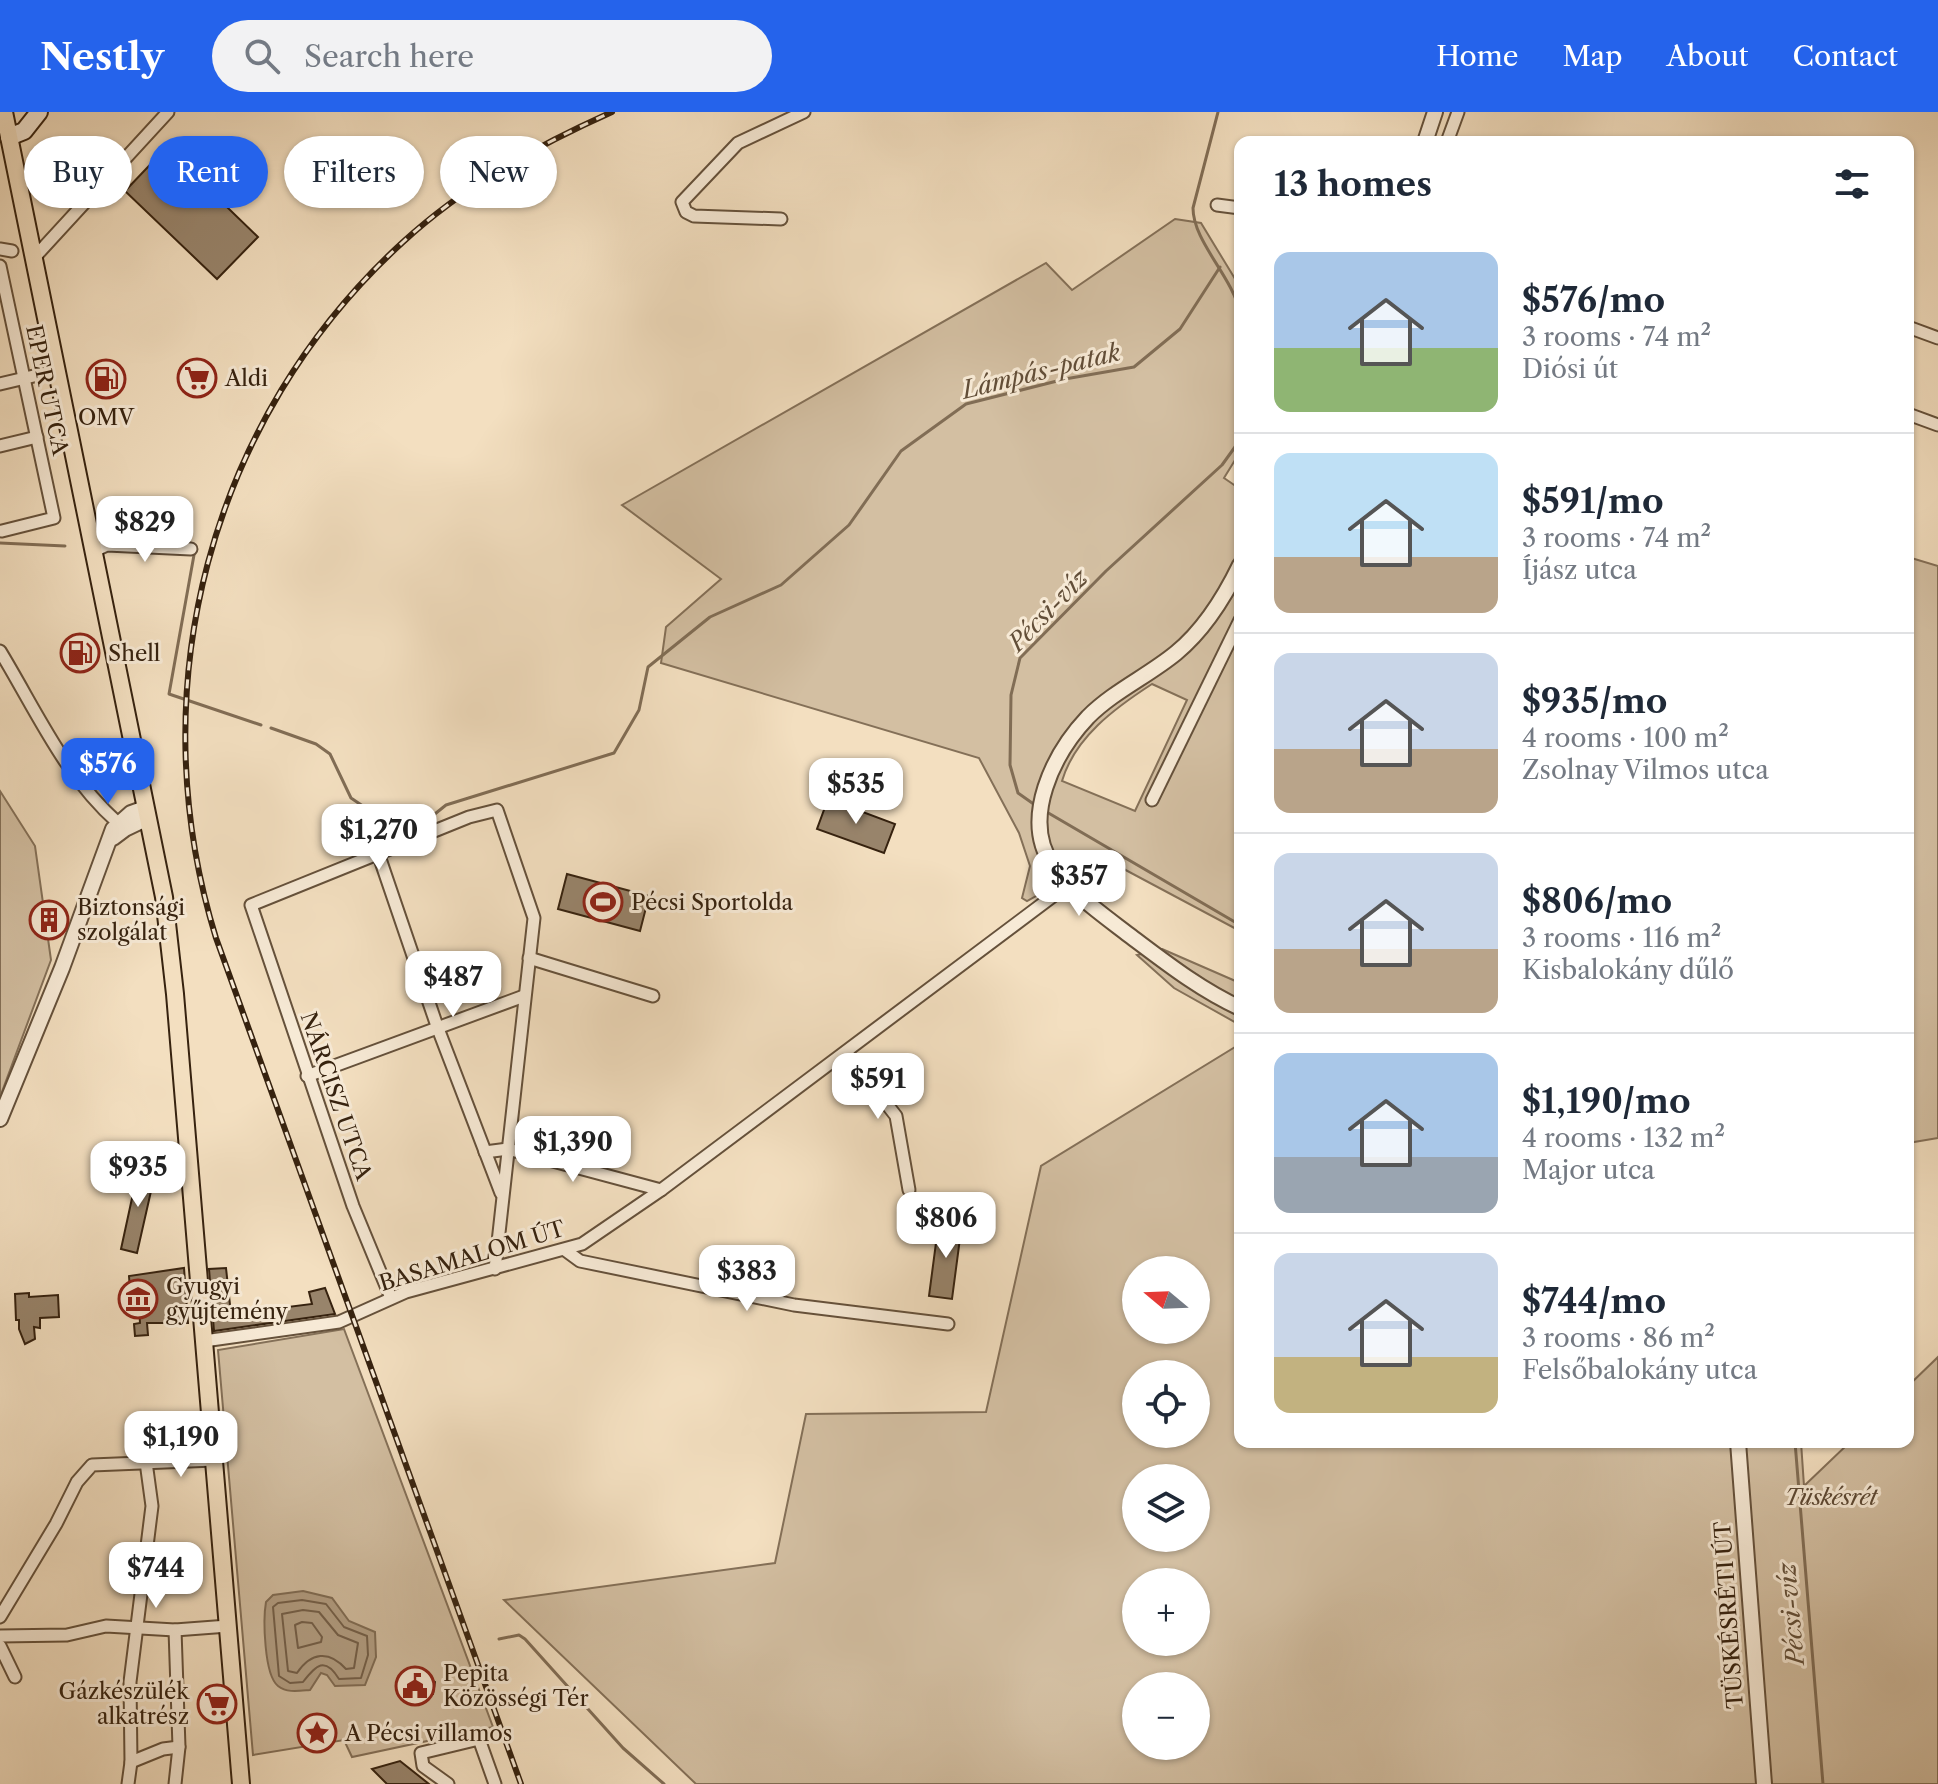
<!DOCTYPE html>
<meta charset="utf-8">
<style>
:root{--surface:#fff;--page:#f2f2f3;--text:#1f2937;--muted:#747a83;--line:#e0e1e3;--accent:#2563eb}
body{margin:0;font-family:"Libre Caslon Text",serif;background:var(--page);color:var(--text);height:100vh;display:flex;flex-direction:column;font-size:30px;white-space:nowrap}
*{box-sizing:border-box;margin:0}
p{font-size:26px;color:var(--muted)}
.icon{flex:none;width:44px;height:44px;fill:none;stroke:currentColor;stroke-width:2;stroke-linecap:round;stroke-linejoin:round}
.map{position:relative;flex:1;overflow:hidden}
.details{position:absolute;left:1234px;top:24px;width:680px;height:1312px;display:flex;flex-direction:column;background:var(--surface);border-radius:16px;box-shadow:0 2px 6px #0004}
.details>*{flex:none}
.hud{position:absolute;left:24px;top:24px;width:760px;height:72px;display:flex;gap:16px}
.needle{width:52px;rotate:289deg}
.tools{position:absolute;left:1122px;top:1144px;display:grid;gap:16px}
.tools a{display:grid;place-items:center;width:88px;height:88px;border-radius:50%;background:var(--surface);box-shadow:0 2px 6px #0004;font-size:40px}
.price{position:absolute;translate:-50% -68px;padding:0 18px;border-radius:16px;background:#fff;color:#222;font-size:26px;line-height:52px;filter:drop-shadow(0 2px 4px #0008)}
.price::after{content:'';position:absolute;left:50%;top:48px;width:24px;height:18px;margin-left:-12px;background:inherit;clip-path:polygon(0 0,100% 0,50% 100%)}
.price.on{background:var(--accent);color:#fff}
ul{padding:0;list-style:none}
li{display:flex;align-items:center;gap:24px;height:200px;padding:0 40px}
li+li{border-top:2px solid var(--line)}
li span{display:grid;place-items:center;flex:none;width:224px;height:160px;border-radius:16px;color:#555}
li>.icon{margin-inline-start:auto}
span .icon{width:96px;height:96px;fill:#fffc;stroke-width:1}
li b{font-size:34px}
h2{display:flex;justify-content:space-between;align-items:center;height:96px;padding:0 40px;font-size:34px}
.tag{padding:0 28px;border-radius:36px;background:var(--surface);box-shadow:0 2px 6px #0004;font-size:28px;line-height:72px}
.tag.on{background:var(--accent);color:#fff}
header{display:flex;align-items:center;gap:48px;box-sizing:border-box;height:112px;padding:0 40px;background:var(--accent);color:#fff}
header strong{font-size:38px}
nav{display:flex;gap:44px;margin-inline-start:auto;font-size:28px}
.search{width:560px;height:72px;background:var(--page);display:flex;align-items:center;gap:20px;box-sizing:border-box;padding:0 28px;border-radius:44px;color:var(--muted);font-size:30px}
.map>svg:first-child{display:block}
.green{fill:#d3bfa2;stroke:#847058;stroke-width:2;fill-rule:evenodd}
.water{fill:#b39f84;stroke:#816d55;stroke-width:2}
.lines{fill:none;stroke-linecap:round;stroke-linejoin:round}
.shore{stroke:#74604a;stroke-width:2}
.stream{stroke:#816d55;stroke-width:3}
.building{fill:#98846b;stroke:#36220f;stroke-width:2}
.minor-casing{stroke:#65513b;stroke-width:15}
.tertiary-casing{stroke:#65513b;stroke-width:18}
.secondary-casing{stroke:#36220f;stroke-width:20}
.primary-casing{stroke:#36220f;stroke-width:20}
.minor{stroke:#f7ead6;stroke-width:11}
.tertiary{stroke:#f7ead6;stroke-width:14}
.secondary{stroke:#f7ead6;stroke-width:16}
.primary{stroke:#f3dfc0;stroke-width:16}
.rail-casing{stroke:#36220f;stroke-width:6}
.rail{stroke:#f7ead6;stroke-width:3;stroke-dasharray:9;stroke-linecap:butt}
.labels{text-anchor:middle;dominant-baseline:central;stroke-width:6;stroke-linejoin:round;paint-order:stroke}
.poi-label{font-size:22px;fill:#36220f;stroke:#f7ead6;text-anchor:start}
.street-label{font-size:22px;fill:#36220f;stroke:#f7ead6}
.park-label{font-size:22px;font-style:italic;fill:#5d4934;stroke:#f7ead6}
.water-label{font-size:24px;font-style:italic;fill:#624e38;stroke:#f7ead6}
</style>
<header>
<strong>Nestly</strong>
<div class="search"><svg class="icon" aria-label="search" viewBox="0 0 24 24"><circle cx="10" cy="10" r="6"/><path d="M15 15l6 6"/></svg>Search here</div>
<nav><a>Home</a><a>Map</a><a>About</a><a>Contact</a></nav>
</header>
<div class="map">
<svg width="1938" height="1672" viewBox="0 0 1938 1672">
<rect width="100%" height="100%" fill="#f3dfc0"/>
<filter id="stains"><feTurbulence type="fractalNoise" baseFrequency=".0025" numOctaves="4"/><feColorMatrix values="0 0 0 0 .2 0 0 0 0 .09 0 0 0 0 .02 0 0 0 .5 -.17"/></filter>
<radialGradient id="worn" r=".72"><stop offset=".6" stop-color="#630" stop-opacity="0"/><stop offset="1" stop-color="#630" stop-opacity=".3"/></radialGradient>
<!-- green -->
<g class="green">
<path d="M1175,107L1201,111L1240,175V340L1224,366L1240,377V819L1120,755L1093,774L1081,759L1027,789L1022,786L1030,754L1019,721L979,646L661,551L666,515L721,467L622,393L1046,151L1072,178ZM1152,572L1187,588L1135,699L1062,669C1075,625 1115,596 1152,572Z"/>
<polygon points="1908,445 1938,454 1938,1026 1908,1031"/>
<polygon points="0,679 35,734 51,848 0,985"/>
<polygon points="1162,837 1240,871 1240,913 1174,876 1137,843"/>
<path d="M1240,932V1330H1801L1804,1374L1850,1330H1908V1274L1938,1245V1672H696L504,1488L775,1451L806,1302L986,1300L1041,1054ZM1136,1158H1196V1218H1136ZM1136,1262H1196V1322H1136ZM1136,1366H1196V1426H1136ZM1136,1470H1196V1530H1136ZM1136,1574H1196V1634H1136Z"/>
<polygon points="344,1217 493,1615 352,1645 344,1628 253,1643 218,1238"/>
</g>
<!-- water -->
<path class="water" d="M303,1479L332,1486L349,1509L375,1520L376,1545L365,1573L335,1574L327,1563L321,1561L310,1578C298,1579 287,1581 278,1574C264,1563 263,1507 266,1490L273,1483Z"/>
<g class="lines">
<!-- shore -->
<g class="shore">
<path d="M302,1488L326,1492L344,1515L367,1524L368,1543L361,1566L339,1567C325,1544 316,1553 303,1570L290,1571L279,1564L273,1495L278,1491Z"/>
<path d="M303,1498L319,1500L338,1523L358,1531L354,1556L346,1557C329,1538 311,1540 297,1561L288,1559L282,1502Z"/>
<polygon points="302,1510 312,1511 322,1525 321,1530 298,1536 295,1513"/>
</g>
<!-- stream -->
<g class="stream">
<path d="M1218,0L1193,96C1193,130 1233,165 1240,201"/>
<polyline points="0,431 65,434"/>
<polyline points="194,443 169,582 261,613"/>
<polyline points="271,616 316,632 330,642 351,686 382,707 415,718 446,693 614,641 639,598 648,555 710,505 781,473 849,413 901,339 966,292 1065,267 1134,255 1180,217 1220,155"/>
<polyline points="1035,693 1018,681 1010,653 1011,583 1020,546 1106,459 1222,353 1240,328"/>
<polyline points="1045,699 1240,813"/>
<polyline points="1795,1330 1823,1672"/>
<polyline points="499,1527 519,1523 525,1527 623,1636 664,1672"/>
</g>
</g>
<!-- building -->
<g class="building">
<polygon points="166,36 258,125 217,167 125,79"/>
<polygon points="828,687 895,712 884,741 817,717"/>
<polygon points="567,762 649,784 640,819 558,797"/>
<polygon points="139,1054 156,1057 137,1141 121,1137"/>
<polygon points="939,1108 962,1111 952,1187 929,1184"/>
<polygon points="762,1153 784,1158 781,1174 759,1170"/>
<polygon points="184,1156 188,1211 147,1211 148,1223 135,1224 134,1212 140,1211 139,1195 126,1196 125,1178 130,1178 129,1164"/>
<polygon points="226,1156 231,1202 312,1192 309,1180 325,1176 335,1202 214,1219 209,1157"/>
<polygon points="29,1181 29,1185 58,1183 59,1205 40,1206 40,1216 34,1215 35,1227 25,1232 19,1217 19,1208 16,1208 15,1182"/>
<polygon points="425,1564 435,1570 433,1582 410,1582 406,1576 409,1567"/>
<polygon points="400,1649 429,1672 387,1672 372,1657"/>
</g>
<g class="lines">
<defs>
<g id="minor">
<polyline points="1447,30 1458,0"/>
<polyline points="1217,93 1240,96"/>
<polyline points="781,107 694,104 686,100 682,90 738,31 804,0"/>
<polyline points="0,137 12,139"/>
<polyline points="33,147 168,0"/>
<polyline points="0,154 54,406 2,419"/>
<polyline points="1908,215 1938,226"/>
<polyline points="0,272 55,259"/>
<polyline points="1908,302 1938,313"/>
<polyline points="0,334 37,325"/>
<polyline points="94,439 107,433 191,437"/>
<path d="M0,539C37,600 64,663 118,711"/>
<polyline points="1152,688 1240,508"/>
<polyline points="378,741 437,914 501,1081"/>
<polyline points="529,846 653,884"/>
<polyline points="846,940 896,1004 909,1078"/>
<polyline points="307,964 524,884"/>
<polyline points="485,1040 508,1037 661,1078"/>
<polyline points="565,1138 580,1149 794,1193 948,1212"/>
<polyline points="391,1186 353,1094 251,793 469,705 497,698 534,806 495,1157"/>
<polyline points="204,1229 339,1210 406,1180 582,1132 661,1078 1069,772"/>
<polyline points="0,1505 56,1412 77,1370 92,1353 214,1348"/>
<polyline points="0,1524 67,1523 106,1514 175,1518 228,1514"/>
<polyline points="0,1534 15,1565"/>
<polyline points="131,1650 163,1637 179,1635"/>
<polyline points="128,1672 131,1650 130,1570 152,1394 146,1350"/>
<polyline points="175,1672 179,1635 175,1518"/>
<polyline points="448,1672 423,1654 421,1641 479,1627 495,1672"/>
</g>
<g id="tertiary">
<polyline points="1425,30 1435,0"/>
<path d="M1240,453C1224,486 1204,518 1176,541C1148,564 1114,579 1088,605C1054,641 1020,707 1053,754C1071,781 1103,803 1129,823C1165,850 1199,877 1240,896"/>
<polyline points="113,726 125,717 148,706"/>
<polyline points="0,1007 62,856 113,717 131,701 145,696"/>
<polyline points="1738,1330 1764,1672"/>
</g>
<polyline id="secondary" points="9,25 24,19 39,0"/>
<polyline id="primary" points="4,0 164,785 175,882 241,1672"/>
</defs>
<!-- minor casing -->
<use href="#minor" class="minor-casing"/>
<!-- tertiary casing -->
<use href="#tertiary" class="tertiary-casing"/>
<!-- secondary casing -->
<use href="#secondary" class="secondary-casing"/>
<!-- primary casing -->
<use href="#primary" class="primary-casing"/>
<!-- minor -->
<use href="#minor" class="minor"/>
<!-- tertiary -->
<use href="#tertiary" class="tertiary"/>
<!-- secondary -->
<use href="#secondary" class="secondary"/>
<!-- primary -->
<use href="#primary" class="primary"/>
<defs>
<path id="rail" d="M521,1672L216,826C139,577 209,307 403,130C464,74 536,34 612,0"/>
</defs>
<!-- rail casing -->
<use href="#rail" class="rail-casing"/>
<!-- rail -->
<use href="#rail" class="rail"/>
</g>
<!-- icons -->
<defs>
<symbol id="supermarket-ring" viewBox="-11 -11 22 22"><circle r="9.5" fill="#f7ead6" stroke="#8f2418" stroke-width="1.5"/><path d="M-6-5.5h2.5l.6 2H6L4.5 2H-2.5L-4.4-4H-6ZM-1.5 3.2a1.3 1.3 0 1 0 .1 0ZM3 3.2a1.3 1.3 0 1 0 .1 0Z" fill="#8f2418"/></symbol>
<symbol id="fuel-ring" viewBox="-11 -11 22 22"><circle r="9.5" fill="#f7ead6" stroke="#8f2418" stroke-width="1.5"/><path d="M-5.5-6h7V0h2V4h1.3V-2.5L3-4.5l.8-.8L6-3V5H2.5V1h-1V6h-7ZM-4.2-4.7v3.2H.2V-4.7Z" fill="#8f2418"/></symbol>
<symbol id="stadium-ring" viewBox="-11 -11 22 22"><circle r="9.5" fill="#f7ead6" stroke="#8f2418" stroke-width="1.5"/><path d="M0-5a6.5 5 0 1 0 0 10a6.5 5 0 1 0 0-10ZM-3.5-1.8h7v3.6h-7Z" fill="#8f2418"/></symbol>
<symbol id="building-ring" viewBox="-11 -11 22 22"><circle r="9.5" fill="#f7ead6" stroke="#8f2418" stroke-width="1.5"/><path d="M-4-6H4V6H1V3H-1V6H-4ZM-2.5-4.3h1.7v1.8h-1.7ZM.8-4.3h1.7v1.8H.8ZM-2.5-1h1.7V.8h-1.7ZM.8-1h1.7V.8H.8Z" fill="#8f2418"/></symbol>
<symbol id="museum-ring" viewBox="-11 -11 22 22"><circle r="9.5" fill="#f7ead6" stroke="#8f2418" stroke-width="1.5"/><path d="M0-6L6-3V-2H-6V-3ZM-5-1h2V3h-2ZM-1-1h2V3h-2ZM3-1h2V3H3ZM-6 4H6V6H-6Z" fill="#8f2418"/></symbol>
<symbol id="civic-ring" viewBox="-11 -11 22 22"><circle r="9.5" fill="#f7ead6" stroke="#8f2418" stroke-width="1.5"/><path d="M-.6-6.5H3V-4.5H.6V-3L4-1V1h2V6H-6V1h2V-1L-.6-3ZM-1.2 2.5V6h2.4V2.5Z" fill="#8f2418"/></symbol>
<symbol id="sight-ring" viewBox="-11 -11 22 22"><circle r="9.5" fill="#f7ead6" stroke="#8f2418" stroke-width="1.5"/><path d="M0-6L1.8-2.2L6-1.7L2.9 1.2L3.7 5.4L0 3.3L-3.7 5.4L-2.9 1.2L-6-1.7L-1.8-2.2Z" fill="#8f2418"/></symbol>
</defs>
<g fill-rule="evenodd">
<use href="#supermarket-ring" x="175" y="244" width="44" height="44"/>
<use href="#fuel-ring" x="84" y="245" width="44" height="44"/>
<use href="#fuel-ring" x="58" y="519" width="44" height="44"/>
<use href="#stadium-ring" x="581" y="768" width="44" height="44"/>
<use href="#building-ring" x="27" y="786" width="44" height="44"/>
<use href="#museum-ring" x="116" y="1165" width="44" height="44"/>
<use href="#civic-ring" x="393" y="1552" width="44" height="44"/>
<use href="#supermarket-ring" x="195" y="1570" width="44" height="44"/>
<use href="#sight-ring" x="295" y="1599" width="44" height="44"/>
</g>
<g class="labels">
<!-- poi labels -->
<g class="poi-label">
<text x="225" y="266">Aldi</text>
<text x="106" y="305" text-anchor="middle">OMV</text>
<text x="108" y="541">Shell</text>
<text x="631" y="790">Pécsi Sportolda</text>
<text x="77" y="795">Biztonsági<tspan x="77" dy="25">szolgálat</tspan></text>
<text x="166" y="1174">Gyugyi<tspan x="166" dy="25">gyűjtemény</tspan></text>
<text x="443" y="1561">Pepita<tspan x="443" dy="25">Közösségi Tér</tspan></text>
<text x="189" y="1579" text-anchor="end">Gázkészülék<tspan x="189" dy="25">alkatrész</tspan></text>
<text x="345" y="1621">A Pécsi villamos</text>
</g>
<!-- street labels -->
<g class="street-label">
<text transform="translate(47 278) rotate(78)">EPER UTCA</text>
<text transform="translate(336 984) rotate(71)">NÁRCISZ UTCA</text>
<text transform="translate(472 1144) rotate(-17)">BASAMALOM ÚT</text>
<text transform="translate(1729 1503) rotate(-94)">TÜSKÉSRÉTI ÚT</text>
</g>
<!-- park labels -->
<g class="park-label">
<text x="1831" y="1385">Tüskésrét</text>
</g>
<!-- water labels -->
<g class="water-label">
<text transform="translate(1041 259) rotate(-14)">Lámpás-patak</text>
<text transform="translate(1048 498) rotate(-46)">Pécsi-víz</text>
<text transform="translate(1791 1502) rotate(-95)">Pécsi-víz</text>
</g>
</g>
<rect width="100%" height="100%" filter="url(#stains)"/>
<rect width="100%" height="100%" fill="url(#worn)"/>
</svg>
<div class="tools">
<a><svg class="needle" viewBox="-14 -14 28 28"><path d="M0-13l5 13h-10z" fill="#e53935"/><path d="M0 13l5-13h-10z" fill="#747a83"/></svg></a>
<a><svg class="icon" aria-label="locate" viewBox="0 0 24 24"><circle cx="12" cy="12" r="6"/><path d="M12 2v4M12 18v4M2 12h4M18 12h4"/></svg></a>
<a><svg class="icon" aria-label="layers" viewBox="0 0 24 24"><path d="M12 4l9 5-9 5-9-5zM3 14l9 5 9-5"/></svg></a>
<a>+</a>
<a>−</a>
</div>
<b class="price" style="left:145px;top:452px">$829</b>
<b class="price on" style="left:108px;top:694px">$576</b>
<b class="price" style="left:856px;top:714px">$535</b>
<b class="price" style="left:379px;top:760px">$1,270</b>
<b class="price" style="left:1079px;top:806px">$357</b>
<b class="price" style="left:453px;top:907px">$487</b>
<b class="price" style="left:878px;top:1009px">$591</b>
<b class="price" style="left:573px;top:1072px">$1,390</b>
<b class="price" style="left:138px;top:1097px">$935</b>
<b class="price" style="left:946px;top:1148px">$806</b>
<b class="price" style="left:747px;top:1201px">$383</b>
<b class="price" style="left:181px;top:1367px">$1,190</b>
<b class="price" style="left:156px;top:1498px">$744</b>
<div class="hud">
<a class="tag">Buy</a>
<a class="tag on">Rent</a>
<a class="tag">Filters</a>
<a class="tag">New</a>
</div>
<section class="details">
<h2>13 homes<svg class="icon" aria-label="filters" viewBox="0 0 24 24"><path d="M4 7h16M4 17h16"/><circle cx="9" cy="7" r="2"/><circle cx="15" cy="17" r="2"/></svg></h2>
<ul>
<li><span style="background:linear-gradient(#a9c7e8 60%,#8fb573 0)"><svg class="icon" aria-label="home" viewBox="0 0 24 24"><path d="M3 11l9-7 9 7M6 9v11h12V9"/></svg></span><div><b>$576/mo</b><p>3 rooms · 74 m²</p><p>Diósi út</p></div></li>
<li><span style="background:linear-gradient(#bfe0f5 65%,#b9a48a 0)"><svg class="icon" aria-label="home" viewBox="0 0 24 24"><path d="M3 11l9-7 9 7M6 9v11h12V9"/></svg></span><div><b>$591/mo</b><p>3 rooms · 74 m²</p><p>Íjász utca</p></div></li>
<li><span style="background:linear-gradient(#c9d6e8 60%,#b9a48a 0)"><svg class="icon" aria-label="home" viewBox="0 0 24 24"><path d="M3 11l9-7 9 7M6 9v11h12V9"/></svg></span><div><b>$935/mo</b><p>4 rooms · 100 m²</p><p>Zsolnay Vilmos utca</p></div></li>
<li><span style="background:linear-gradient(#c9d6e8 60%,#b9a48a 0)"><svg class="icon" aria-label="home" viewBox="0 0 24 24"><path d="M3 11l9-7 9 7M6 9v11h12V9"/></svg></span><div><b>$806/mo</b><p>3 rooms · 116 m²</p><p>Kisbalokány dűlő</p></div></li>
<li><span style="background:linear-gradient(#a9c7e8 65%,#9aa5b1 0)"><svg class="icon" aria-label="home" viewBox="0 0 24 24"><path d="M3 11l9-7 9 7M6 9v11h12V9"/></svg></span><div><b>$1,190/mo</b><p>4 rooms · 132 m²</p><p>Major utca</p></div></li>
<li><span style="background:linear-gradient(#c9d6e8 65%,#c2b280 0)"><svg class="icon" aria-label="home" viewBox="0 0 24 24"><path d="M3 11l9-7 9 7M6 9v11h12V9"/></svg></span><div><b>$744/mo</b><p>3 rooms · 86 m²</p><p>Felsőbalokány utca</p></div></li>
</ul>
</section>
</div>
